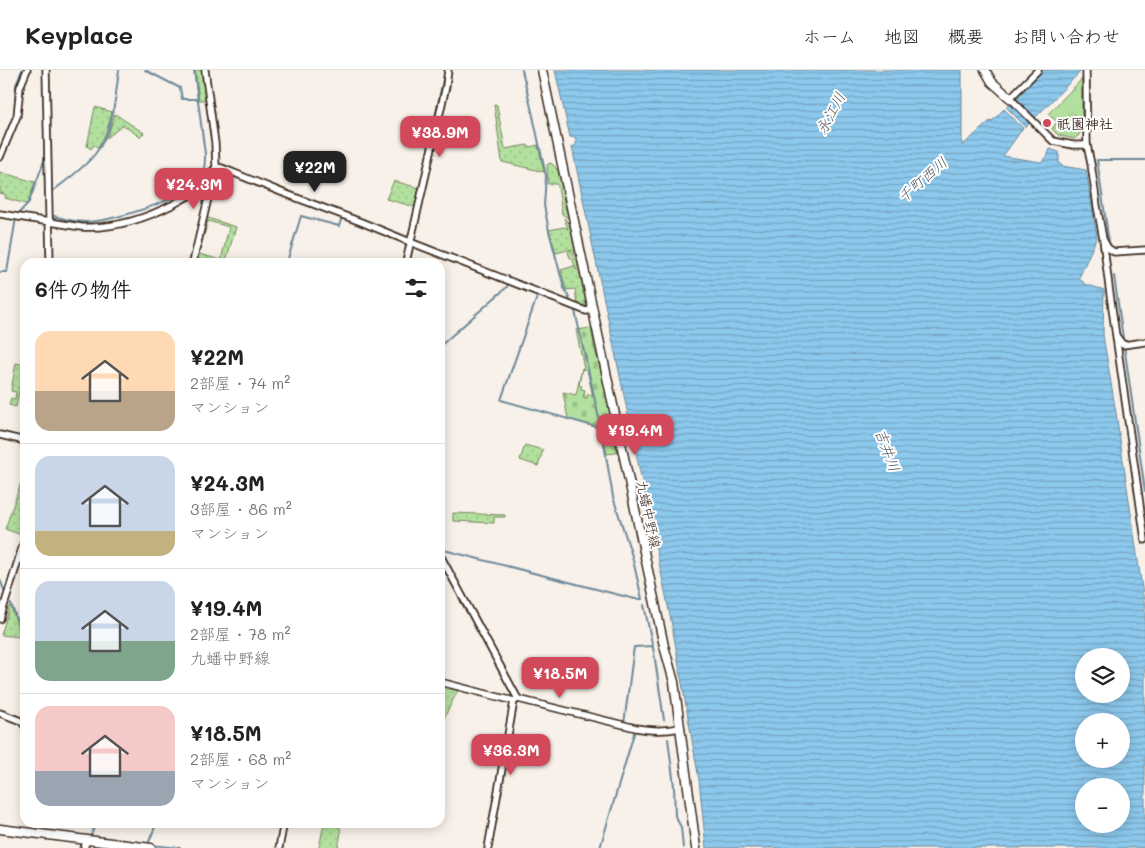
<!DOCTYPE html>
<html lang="ja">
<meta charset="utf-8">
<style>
:root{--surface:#fff;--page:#f6f6f6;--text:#222;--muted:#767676;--line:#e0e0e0;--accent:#d1495b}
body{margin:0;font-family:Mali,"Klee One",sans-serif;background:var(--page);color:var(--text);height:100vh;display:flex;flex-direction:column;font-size:19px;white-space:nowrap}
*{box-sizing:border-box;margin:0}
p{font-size:16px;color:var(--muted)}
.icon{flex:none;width:28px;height:28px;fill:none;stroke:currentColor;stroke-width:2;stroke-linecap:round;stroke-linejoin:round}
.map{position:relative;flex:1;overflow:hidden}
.sheet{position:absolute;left:20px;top:188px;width:425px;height:570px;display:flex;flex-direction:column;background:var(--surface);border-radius:15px;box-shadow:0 2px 12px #0003}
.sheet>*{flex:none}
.controls{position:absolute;left:1075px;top:578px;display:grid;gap:10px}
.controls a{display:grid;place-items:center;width:55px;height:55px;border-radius:50%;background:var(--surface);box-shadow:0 2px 12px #0003;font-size:25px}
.price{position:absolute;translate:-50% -42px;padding:0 11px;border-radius:10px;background:var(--accent);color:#fff;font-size:16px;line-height:32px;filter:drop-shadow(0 1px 2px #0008)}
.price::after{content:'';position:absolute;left:50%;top:30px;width:15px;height:11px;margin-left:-8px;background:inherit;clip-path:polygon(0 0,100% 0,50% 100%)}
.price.current{background:#222;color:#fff}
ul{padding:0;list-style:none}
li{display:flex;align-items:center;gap:15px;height:125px;padding:0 15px}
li+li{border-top:1px solid var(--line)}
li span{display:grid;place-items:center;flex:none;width:140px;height:100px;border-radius:15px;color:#555}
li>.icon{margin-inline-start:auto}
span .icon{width:60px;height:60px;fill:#fffc;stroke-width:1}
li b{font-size:21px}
h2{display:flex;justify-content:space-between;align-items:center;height:60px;padding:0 15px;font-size:21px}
header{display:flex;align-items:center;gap:30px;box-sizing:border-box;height:70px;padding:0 25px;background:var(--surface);border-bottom:1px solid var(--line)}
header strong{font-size:24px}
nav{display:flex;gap:28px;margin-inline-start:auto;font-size:18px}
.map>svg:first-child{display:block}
.grass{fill:url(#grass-dots);stroke:#76855e;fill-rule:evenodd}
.cemetery{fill:url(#cemetery-stones);stroke:#76855e;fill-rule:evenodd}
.park{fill:url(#park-tufts);stroke:#76855e}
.water{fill:url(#water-rules);stroke:#6c899a;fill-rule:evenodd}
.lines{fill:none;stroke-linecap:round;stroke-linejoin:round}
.stream{stroke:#6c899a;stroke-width:2}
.street-casing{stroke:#3b2a1e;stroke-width:9}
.secondary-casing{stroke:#3b2a1e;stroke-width:11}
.street{stroke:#fff;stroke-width:5.5}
.secondary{stroke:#fff;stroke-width:8}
.poi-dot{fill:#d1495b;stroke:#fff;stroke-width:2}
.labels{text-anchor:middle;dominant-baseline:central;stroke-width:4;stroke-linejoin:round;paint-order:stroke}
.poi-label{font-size:14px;font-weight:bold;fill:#3b2a1e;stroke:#fff;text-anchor:start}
.street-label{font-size:14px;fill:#3b2a1e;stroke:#fff}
.water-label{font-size:15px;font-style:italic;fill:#545a5c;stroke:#fff}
</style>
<header>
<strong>Keyplace</strong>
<nav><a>ホーム</a><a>地図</a><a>概要</a><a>お問い合わせ</a></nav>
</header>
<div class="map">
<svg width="1145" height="778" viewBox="0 0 1145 778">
<defs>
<pattern id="grass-dots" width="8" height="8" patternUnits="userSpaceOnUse" patternTransform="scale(1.25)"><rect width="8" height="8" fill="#b2e09e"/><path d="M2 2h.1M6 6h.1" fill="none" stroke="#9ac088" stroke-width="1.8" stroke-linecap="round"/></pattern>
<pattern id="cemetery-stones" width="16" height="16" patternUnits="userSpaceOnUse" patternTransform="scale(1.25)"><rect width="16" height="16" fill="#b2e09e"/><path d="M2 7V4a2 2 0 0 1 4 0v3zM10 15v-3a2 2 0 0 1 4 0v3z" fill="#9ac088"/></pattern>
<pattern id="park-tufts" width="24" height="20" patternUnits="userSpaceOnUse" patternTransform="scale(1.25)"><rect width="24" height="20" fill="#b2e09e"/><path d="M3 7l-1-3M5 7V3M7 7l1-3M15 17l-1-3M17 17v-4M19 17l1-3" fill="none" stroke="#9ac088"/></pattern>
<pattern id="water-rules" width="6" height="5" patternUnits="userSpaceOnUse" patternTransform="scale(1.25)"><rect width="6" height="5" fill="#8dc9ed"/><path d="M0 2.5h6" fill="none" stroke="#74a3bf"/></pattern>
</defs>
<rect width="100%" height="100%" fill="#f8f1e9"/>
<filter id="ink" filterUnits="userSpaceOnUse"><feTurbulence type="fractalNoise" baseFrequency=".02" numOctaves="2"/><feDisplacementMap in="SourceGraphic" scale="10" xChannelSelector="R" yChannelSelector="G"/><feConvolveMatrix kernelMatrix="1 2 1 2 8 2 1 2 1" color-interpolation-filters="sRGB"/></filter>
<g filter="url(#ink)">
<!-- grass -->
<g class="grass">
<polygon points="195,0 202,0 206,30 199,30"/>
<polygon points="494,34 497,35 505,79 527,75 530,77 538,75 544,102 502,92"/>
<polygon points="95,37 112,42 106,63 98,78 94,75 91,79 87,76"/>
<polygon points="115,44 144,63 140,67 123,55 107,68"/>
<polygon points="450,49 464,51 459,76 436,71 438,59 448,61"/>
<path d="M551,93C564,101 561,126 566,140C567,144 570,148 572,151L562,144L558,116L556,114H548L547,95L548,94Z"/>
<polygon points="0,102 35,112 28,132 26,134 5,128 6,125 0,123"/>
<polygon points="394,111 419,118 415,137 386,129"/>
<path d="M205,147L236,157L226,191L230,192H209L195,189ZM208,151L229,157L221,190L199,184Z"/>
<polygon points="564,148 570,154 575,181 572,188 570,188 568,182 572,180 572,179 556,183 549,160 564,157 568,159"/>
<polygon points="578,182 578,197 575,199 579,200 585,229 585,236 583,238 577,235 575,219 566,220 561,200 574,196 575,197 573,190"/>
<polygon points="16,293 24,295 16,337 9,335 11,328 15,329 16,322 11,321"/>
<polygon points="525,375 543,380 538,396 520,390"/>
<polygon points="22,410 25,412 25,454 22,465 5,459"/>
<polygon points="453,443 505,445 505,447 494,447 494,453 453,451"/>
<polygon points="10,536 11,536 21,567 1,565"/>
<polygon points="440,613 459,618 440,656"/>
<path d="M324,753C346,752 341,762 338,778H319Z"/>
</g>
<!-- cemetery -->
<path class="cemetery" d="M591,258L595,280L600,298L602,299C608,326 612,352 618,378L616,383L607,384L602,357L599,358L568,349L563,322L576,325L582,298H584L576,260ZM582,299L587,300L593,327L591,326V324L587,325V328L584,327L585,320L581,319L582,316L579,315Z"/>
<!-- park -->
<polygon class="park" points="1082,9 1082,59 1079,65 1074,69 1058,65 1052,59 1057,52 1048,44"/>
<!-- water -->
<g class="water">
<path d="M555,0H962V76L990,51L991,52L1004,39L1023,58L1003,86L1041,92L1047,87L1050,79L1059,82V93L1062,96L1086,100L1097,167L1079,208L1085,214L1104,220L1103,265L1116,343L1145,538V778H706L699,710L671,550L572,77L576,75V68L570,67ZM1121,586V624H1084V586ZM1084,651H1121V689H1084ZM1084,716H1121V754H1084Z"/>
<polygon points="1042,0 1082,0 1026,57 1006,37"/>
</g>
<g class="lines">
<!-- stream -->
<g class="stream">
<polyline points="145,0 180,18 182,29 197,29"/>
<polyline points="522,0 533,46 546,106 544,135 549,161 564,218 571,232"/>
<polyline points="15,36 16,15 22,0"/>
<polyline points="425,95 445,0"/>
<path d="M54,120C68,109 84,98 95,84C114,60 115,29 119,0"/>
<polyline points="193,126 204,117 208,112"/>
<polyline points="178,135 187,130"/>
<polyline points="18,144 29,132 44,91"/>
<path d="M54,146C64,149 74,152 85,152C111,152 183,130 199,109C205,101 205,93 205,84L194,0"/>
<polyline points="118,157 130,154"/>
<polyline points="1109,173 1097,90 1145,90"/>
<polyline points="287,192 301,146 339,156 342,147"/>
<polyline points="0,202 7,202 16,148"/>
<polyline points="1114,206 1145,421"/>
<polyline points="535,224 538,225 537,227 501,330 600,358"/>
<polyline points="440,276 507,217 508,213"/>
<polyline points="440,479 635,529 642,529 632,486 613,427 602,362 575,241"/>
<polyline points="0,510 5,522"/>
<polyline points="11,534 25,572"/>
<polyline points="644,535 654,583 664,650"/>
<polyline points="624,654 634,577 653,576"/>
<polyline points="668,669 674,716 675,746 681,757 683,778"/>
<polyline points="0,755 15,757"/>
<polyline points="90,769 96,752"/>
<polyline points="148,774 157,752"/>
<polyline points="151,775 180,778"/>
<polyline points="491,778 517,633"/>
<polyline points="600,778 635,660"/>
</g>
<defs>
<g id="street">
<polyline points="46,0 50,192"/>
<polyline points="1038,0 1010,28 1053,71 1073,75 1087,75"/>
<polyline points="1086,0 1087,75 1091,94 1097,136 1103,169 1109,217 1145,470"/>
<polyline points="0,87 17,46 20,17 27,0"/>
<polyline points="216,97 222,98 281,122 361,152 410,172 586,241 593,240"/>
<path d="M0,144L81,157C114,159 145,149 174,134C181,130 188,127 194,122C203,115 206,105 215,99"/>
<polyline points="1104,171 1108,178 1114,182 1145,180"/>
<polyline points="193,192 215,99 216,97 215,73 205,0"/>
<polyline points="406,192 446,16 448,0"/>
<polyline points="1117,267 1123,275 1145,272"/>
<polyline points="0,365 25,371"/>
<polyline points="440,485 518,629"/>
<polyline points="0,549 25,468"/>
<path d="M440,612L514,631L518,629L636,658C652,661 665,661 680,658"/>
<polyline points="0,643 21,651 25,656"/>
<polyline points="84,778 87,770"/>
<polyline points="279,778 284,752"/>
<polyline points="488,778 514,631"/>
</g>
<g id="secondary">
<polyline points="542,0 664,576 674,612 696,778"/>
<polyline points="985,0 992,12 1010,28"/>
<polyline points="0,759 151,778"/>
</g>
</defs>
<!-- street casing -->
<use href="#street" class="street-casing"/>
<!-- secondary casing -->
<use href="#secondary" class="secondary-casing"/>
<!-- street -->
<use href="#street" class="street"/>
<!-- secondary -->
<use href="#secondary" class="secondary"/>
</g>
</g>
<!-- markers -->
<circle class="poi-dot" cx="1047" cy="53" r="5"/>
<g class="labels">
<!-- poi labels -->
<g class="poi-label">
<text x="1057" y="53">祇園神社</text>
</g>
<!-- street labels -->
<g class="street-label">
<text transform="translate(649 444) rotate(78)">九蟠中野線</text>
</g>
<!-- water labels -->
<g class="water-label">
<text transform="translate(830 43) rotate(-62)">永江川</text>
<text transform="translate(922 109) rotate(-41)">千町西川</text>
<text transform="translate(888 380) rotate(70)">吉井川</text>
</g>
</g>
</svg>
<div class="controls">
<a><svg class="icon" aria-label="layers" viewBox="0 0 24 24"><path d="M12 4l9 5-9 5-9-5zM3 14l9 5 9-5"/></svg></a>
<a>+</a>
<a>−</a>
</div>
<b class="price" style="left:440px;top:88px">¥38.9M</b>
<b class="price current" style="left:315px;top:123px">¥22M</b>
<b class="price" style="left:194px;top:140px">¥24.3M</b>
<b class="price" style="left:635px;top:386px">¥19.4M</b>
<b class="price" style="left:560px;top:629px">¥18.5M</b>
<b class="price" style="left:511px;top:706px">¥36.3M</b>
<section class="sheet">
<h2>6件の物件<svg class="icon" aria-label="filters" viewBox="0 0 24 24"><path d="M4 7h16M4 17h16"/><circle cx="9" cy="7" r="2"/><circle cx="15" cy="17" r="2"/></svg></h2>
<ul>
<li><span style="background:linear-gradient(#ffd9b3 60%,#b9a48a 0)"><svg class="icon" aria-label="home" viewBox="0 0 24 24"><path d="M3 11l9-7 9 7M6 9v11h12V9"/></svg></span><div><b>¥22M</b><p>2部屋 · 74 m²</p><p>マンション</p></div></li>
<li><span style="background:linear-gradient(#c9d6e8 75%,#c2b280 0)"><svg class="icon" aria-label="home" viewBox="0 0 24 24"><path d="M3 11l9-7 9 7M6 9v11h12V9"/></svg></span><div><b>¥24.3M</b><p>3部屋 · 86 m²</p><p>マンション</p></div></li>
<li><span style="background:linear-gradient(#c9d6e8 60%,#7fa58c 0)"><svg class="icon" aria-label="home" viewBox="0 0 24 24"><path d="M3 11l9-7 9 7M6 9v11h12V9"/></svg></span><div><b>¥19.4M</b><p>2部屋 · 78 m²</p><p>九蟠中野線</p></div></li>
<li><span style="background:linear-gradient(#f6c9c9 65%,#9aa5b1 0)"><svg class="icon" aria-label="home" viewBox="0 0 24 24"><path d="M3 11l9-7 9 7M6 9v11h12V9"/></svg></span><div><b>¥18.5M</b><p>2部屋 · 68 m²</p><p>マンション</p></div></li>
</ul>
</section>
</div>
